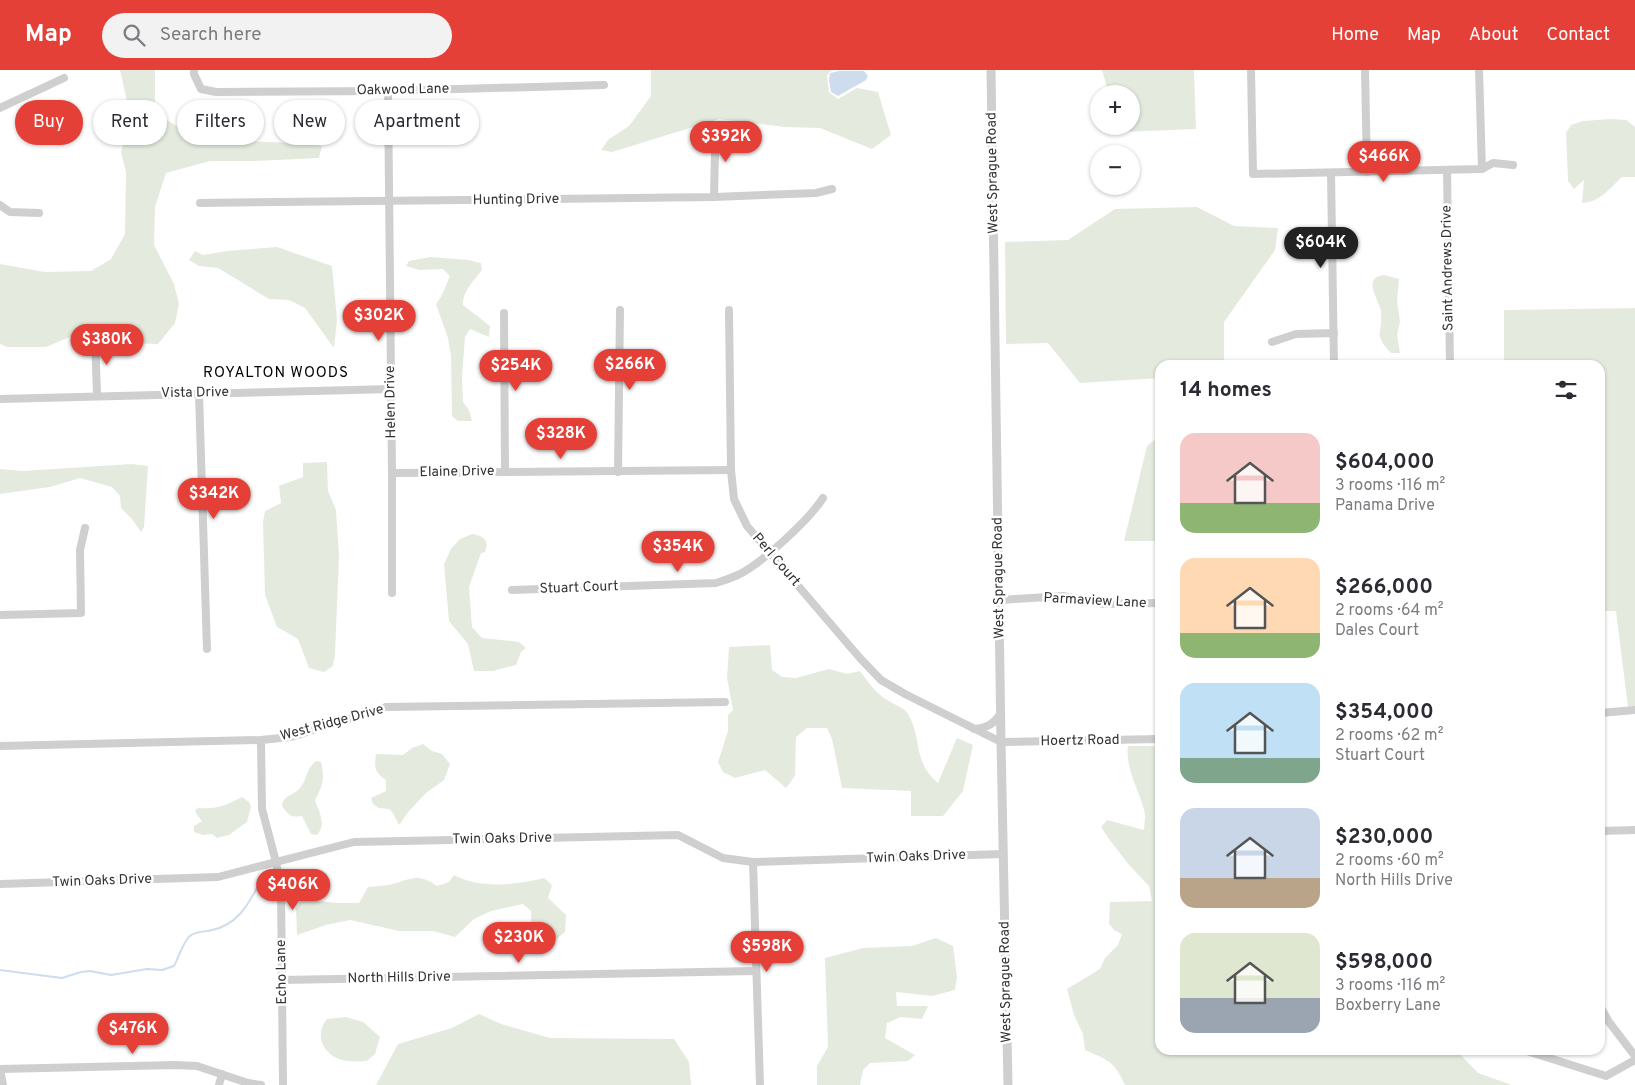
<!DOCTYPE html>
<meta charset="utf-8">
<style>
:root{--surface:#fff;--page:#f2f2f3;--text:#2b2b33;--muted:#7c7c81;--accent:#e54038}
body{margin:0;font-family:Overpass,sans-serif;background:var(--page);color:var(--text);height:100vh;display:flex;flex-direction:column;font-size:19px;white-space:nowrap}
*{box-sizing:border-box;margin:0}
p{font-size:16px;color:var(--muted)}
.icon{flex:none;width:28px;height:28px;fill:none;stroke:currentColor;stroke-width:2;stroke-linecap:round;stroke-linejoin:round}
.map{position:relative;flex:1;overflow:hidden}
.side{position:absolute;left:1155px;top:290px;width:450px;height:695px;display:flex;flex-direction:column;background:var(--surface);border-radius:15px;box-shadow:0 1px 4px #0004}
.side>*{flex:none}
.hud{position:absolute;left:15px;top:30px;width:475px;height:45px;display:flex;gap:10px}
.controls{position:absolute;left:1090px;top:15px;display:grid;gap:10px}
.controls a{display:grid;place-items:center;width:50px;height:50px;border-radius:50%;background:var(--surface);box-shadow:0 1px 4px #0004;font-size:25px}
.price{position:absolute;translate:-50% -42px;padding:0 11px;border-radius:18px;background:var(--accent);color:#fff;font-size:16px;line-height:32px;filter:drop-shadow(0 1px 2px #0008)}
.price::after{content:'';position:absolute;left:50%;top:30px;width:15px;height:11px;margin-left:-8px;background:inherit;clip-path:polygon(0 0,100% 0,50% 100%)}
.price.current{background:#222;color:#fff}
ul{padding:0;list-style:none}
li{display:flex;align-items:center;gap:15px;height:125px;padding:0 25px}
li span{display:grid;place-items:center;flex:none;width:140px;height:100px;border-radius:15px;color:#555}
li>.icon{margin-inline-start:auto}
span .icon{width:60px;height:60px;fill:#fffc;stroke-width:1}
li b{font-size:21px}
h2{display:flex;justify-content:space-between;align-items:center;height:60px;padding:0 25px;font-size:21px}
.pill{padding:0 18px;border-radius:22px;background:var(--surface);box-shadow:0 1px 4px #0004;font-size:18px;line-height:45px}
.pill.current{background:var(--accent);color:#fff}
header{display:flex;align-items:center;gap:30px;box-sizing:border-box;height:70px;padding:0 25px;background:var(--accent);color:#fff}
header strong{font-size:24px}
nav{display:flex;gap:28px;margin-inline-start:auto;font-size:18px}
.search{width:350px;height:45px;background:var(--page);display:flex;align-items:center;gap:12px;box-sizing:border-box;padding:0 18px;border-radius:28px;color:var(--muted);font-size:19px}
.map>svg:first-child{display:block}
.green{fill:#e4ebde}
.water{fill:#cedded}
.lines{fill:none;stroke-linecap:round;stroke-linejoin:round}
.stream{stroke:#cedded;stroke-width:2}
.minor{stroke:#cfcfcf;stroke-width:8}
.tertiary{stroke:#cfcfcf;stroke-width:9}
.labels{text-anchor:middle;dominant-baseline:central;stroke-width:5;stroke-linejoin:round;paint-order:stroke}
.street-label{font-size:14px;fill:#323232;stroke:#fff}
.neighbourhood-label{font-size:15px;letter-spacing:1px;fill:#000;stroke:#fff}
</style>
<header>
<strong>Map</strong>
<div class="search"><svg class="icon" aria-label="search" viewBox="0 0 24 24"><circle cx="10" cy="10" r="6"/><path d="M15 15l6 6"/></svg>Search here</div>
<nav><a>Home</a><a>Map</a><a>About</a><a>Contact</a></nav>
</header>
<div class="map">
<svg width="1635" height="1015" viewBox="0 0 1635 1015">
<rect width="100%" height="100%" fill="#fff"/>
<!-- green -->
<g class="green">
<polygon points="120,0 155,0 155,43 185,61 215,70 299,73 322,76 319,88 255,91 210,91 166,103 155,137 154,175 174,214 179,234 175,253 158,274 126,273 105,266 72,266 46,277 7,277 0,274 0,194 45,202 91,201 111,189 125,164 126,102 121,82 131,49"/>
<polygon points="651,0 832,0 827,5 829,22 838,29 857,18 878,22 891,65 872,79 820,58 785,57 719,49 612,82 601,80 609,69 629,56 651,26"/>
<polygon points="1102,0 1194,0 1196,59 1119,62 1117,56 1131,56 1131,24 1109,24"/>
<path d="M1610,49L1626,50L1635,57V107H1622C1610,118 1599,133 1582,133L1584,110L1574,119L1568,111L1566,63L1571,55L1583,51Z"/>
<polygon points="1197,137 1234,156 1278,158 1275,180 1224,252 1224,295 1160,295 1160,308 1080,313 1048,273 1006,274 1005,172 1068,170 1115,139"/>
<polygon points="277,177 332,196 337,249 334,278 305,238 289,230 269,229 218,198 199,196 189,190 195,181 203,185 227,181"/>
<path d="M430,187L468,190L481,193L482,200C475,209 462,222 463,235L490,256L489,267L470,259L465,267L462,306L463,332L469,340L472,351H458L452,346L451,286L448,268L436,234L442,225L450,206L443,199L419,200L406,196L409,191Z"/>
<path d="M1384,205L1399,209L1397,230L1400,252L1397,265L1400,283H1391C1372,262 1383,265 1381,243C1381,231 1360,208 1384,205Z"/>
<polygon points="1635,238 1635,636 1628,637 1616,541 1600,541 1600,295 1504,295 1504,240"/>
<polygon points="1160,365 1160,471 1124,471 1147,376"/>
<polygon points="327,392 328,421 336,440 339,485 335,585 333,596 324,602 309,598 298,569 277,557 265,525 263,452 265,441 281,433 279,416 303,407 303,393"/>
<polygon points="132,394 148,396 144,457 141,462 132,449 121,438 120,426 112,417 80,408 50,417 0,424 0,399 22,401"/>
<path d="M472,464C482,465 490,470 485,482L481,483L469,517L472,557L482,568L519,572L526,578L521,582L516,595L493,601H474L468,574L449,551L444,494L451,479L460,469Z"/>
<path d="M770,575L772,600L782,607L796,608L829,599L847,604L860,601C869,613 876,624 889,631C895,635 905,638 908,644C923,670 912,691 938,713L957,668L973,675L963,721L943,746H911V721L842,718L832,669L827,658H807L796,667L795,706L786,718L765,700L735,708L723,702L718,692L728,661V645L733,640L727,608L729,577Z"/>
<path d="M423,674L432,681L442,684L450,694L444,710L426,723L409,741L399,755L393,743L389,739L379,738L373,734L371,728L386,721V710C375,702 374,699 376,684L403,685L412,678Z"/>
<path d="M1128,676H1160V980H1456L1478,1003L1512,1015H1125C1114,991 1108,990 1085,980L1083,964L1074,945L1067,919L1100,899L1105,888L1118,875L1122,864L1114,860L1109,854L1110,832L1152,831L1149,816L1129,795L1109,769L1101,757L1107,750L1144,760C1144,754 1146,746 1144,740C1139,720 1125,698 1128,676Z"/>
<path d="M316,691L321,692C325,708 323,715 315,730C319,742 327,754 317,765L311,764L302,746C290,748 289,745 282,736C283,725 293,726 299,719C308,710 304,701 316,691Z"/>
<path d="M242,727L249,732L251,737L247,752L229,765L217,768L212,764L203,765L194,762V756L202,751L197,745L195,740L198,738C219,739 224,736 242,727Z"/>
<path d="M454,805C479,819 517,815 544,808L552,815L548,828L566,845L565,862L553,872L532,870L531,841L523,834L491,841L474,849L455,867L433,861H399L350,850L326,855L297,865L296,839L302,829L337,833H359L368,817C375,816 382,816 388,815C409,811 416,801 437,816L449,812Z"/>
<polygon points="936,868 953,876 957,907 955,920 932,926 896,922 897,936 928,936 922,949 901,947 887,953 885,968 915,985 908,991 870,993 863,1000 860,1015 817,1015 817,996 828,977 825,888 863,878 912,876"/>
<polygon points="479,944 501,954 550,968 674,969 689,992 691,1015 376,1015 398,974 452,958"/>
<path d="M346,947L363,952L380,967L375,984L367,991C361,991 354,992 348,991C326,989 312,967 327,949Z"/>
</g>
<!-- water -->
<polygon class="water" points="839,1 864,1 868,6 866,10 838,26 831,22 829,10 830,3"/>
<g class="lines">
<!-- stream -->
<path class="stream" d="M0,900L62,908L81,902L90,901L111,905L147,899L162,900L174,896C178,889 184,870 190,866C195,861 206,862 212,860C236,855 247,837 258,816"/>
<!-- minor -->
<g class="minor">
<polyline points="194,0 194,4 201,19 216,22 388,21 604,15"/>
<polyline points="1251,0 1253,104 1482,99 1493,93 1513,95"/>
<polyline points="1365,0 1367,102"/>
<polyline points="1479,0 1482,99"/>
<polyline points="388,21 392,403 392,523"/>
<polyline points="0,38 64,8"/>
<polyline points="1447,100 1450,295"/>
<polyline points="1331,103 1334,295"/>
<polyline points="714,127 715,82 721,58"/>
<polyline points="200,133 714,127 816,123 832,119"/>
<polyline points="0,135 10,142 39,143"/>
<polyline points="729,240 731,400 734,429 747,456 859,587 881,610 905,624 1001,672 1160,669"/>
<polyline points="504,243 505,401"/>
<polyline points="95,267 97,325"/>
<polyline points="1272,272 1296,264 1334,263"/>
<polyline points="199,323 207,579"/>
<polyline points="0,329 391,319"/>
<polyline points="618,402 620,240"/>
<polyline points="392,403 731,400"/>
<path d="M512,520L716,513C723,511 731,508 738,505C761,494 809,450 823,428"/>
<polyline points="1000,530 1063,526 1104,534 1160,533"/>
<polyline points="0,545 81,543 80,480 85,458"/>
<polyline points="1600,643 1635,640"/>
<path d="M974,659C987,658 994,654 1001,643"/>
<polyline points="261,670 262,739 276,792 281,820 283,1015"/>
<polyline points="0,676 261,670 291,667 386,637 725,632"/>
<polyline points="1600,761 1635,760"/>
<polyline points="753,792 760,1015"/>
<polyline points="0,814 218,807 354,772 678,765 723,788 753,792 1003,784"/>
<polyline points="283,910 755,901"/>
<polyline points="1600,936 1609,952 1635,986"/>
<polyline points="1524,980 1606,1006 1635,990"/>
<polyline points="0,999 175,995 197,996 248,1013 261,1015"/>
<polyline points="0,999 3,1015"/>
<polyline points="219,1015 222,1004"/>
</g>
<!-- tertiary -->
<polyline class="tertiary" points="991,0 1001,672 1008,1015"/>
</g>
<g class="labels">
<!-- street labels -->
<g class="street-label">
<text transform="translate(403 20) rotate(-1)">Oakwood Lane</text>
<text transform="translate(993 103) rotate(-91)">West Sprague Road</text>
<text transform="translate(516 130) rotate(-1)">Hunting Drive</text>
<text transform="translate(1448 198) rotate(-91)">Saint Andrews Drive</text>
<text transform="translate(195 323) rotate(-1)">Vista Drive</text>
<text transform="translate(391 332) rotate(-91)">Helen Drive</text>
<text transform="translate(457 402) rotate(-1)">Elaine Drive</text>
<text transform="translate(776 490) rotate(49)">Perl Court</text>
<text transform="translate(999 508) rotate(-91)">West Sprague Road</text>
<text transform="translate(579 518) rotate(-2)">Stuart Court</text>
<text transform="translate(1095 531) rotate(3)">Parmaview Lane</text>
<text transform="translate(332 653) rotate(-15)">West Ridge Drive</text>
<text transform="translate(1080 671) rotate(-1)">Hoertz Road</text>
<text transform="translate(502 769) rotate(-1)">Twin Oaks Drive</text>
<text transform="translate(916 787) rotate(-2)">Twin Oaks Drive</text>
<text transform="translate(102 811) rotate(-2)">Twin Oaks Drive</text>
<text transform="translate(282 902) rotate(-91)">Echo Lane</text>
<text transform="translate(399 908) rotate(-1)">North Hills Drive</text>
<text transform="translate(1006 912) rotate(-91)">West Sprague Road</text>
</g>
<!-- neighbourhood labels -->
<g class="neighbourhood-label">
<text x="276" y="303">ROYALTON WOODS</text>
</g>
</g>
</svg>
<div class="controls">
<a>+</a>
<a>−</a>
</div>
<b class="price" style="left:726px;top:93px">$392K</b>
<b class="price" style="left:1384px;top:113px">$466K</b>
<b class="price current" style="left:1321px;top:199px">$604K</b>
<b class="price" style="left:379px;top:272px">$302K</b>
<b class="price" style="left:107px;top:296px">$380K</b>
<b class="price" style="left:630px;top:321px">$266K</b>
<b class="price" style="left:516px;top:322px">$254K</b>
<b class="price" style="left:561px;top:390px">$328K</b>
<b class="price" style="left:214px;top:450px">$342K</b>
<b class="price" style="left:678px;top:503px">$354K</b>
<b class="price" style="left:293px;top:841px">$406K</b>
<b class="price" style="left:519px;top:894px">$230K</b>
<b class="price" style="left:767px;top:903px">$598K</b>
<b class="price" style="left:133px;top:985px">$476K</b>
<div class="hud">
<a class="pill current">Buy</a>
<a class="pill">Rent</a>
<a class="pill">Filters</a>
<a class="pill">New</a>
<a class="pill">Apartment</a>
</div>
<section class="side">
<h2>14 homes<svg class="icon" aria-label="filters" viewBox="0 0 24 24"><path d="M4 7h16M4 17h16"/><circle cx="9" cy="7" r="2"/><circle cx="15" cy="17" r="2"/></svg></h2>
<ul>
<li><span style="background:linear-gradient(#f6c9c9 70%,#8fb573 0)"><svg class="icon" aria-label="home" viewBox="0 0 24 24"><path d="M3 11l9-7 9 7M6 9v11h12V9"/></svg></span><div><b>$604,000</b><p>3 rooms · 116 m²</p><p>Panama Drive</p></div></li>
<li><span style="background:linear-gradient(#ffd9b3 75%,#8fb573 0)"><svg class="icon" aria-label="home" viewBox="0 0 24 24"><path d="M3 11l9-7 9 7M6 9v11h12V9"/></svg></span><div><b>$266,000</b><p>2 rooms · 64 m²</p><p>Dales Court</p></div></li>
<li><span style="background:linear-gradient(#bfe0f5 75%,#7fa58c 0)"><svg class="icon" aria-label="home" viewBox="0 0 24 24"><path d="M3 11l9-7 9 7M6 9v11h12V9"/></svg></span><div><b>$354,000</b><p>2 rooms · 62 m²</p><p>Stuart Court</p></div></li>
<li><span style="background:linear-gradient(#c9d6e8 70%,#b9a48a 0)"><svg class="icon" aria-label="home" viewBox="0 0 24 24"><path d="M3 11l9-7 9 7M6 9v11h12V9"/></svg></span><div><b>$230,000</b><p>2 rooms · 60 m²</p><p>North Hills Drive</p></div></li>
<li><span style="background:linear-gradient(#dfe7d0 65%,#9aa5b1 0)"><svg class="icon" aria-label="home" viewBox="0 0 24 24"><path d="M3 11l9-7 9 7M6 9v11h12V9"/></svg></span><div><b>$598,000</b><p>3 rooms · 116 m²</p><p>Boxberry Lane</p></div></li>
</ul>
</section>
</div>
